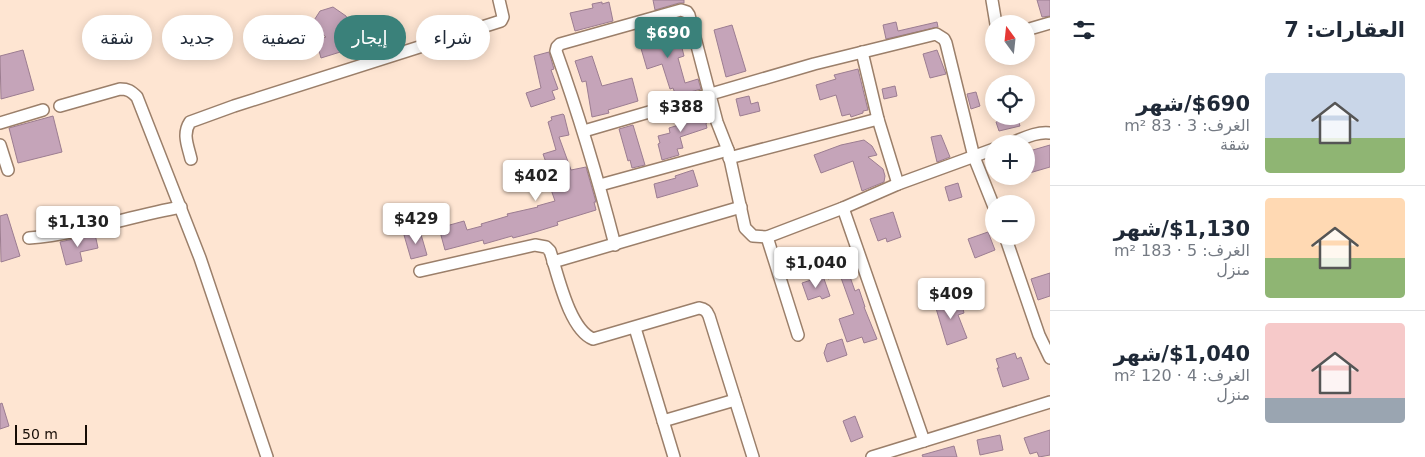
<!DOCTYPE html>
<html lang="ar">
<meta charset="utf-8">
<style>
:root{--surface:#fff;--page:#f2f2f3;--text:#1f2937;--muted:#747a83;--line:#e0e1e3;--accent:#3a817a}
body{margin:0;font-family:"DejaVu Sans","Noto Naskh Arabic",sans-serif;background:var(--page);color:var(--text);direction:rtl;height:100vh;display:flex;flex-direction:column;font-size:19px;white-space:nowrap}
*{box-sizing:border-box;margin:0}
p{font-size:16px;color:var(--muted)}
.icon{flex:none;width:28px;height:28px;fill:none;stroke:currentColor;stroke-width:2;stroke-linecap:round;stroke-linejoin:round}
.map{position:relative;flex:1;overflow:hidden;direction:ltr}
.details{display:flex;flex-direction:column;background:var(--surface);width:375px}
.details>*{flex:none}
.top-card{position:absolute;left:15px;top:15px;width:475px;height:45px;direction:rtl;display:flex;gap:10px}
.needle{width:32px;rotate:345deg}
.buttons{position:absolute;left:985px;top:15px;display:grid;gap:10px}
.buttons a{display:grid;place-items:center;width:50px;height:50px;border-radius:50%;background:var(--surface);box-shadow:0 2px 12px #0003;font-size:25px}
.scale{position:absolute;left:15px;bottom:12px;width:72px;box-sizing:border-box;padding-left:5px;border:2px solid #160c05;border-top:0;font-size:14px;line-height:18px;white-space:nowrap;color:#160c05;-webkit-text-stroke:4px #fee5d2;paint-order:stroke}
.price{position:absolute;translate:-50% -42px;padding:0 11px;border-radius:5px;background:#fff;color:#222;font-size:16px;line-height:32px;filter:drop-shadow(0 1px 2px #0008)}
.price::after{content:'';position:absolute;left:50%;top:30px;width:15px;height:11px;margin-left:-8px;background:inherit;clip-path:polygon(0 0,100% 0,50% 100%)}
.price.on{background:var(--accent);color:#fff}
ul{padding:0;list-style:none}
li{display:flex;align-items:center;gap:15px;height:125px;padding:0 20px}
li+li{border-top:1px solid var(--line)}
li span{display:grid;place-items:center;flex:none;width:140px;height:100px;border-radius:5px;color:#555}
li>.icon{margin-inline-start:auto}
span .icon{width:60px;height:60px;fill:#fffc;stroke-width:1}
li b{font-size:21px}
h2{display:flex;justify-content:space-between;align-items:center;height:60px;padding:0 20px;font-size:21px}
.tag{padding:0 18px;border-radius:22px;background:var(--surface);box-shadow:0 2px 12px #0003;font-size:18px;line-height:45px}
.tag.on{background:var(--accent);color:#fff}
main{display:flex;flex:1;min-height:0}
.map>svg:first-child{display:block}
.building{fill:#c5a4b9;stroke:#9c7d91}
.lines{fill:none;stroke-linecap:round;stroke-linejoin:round}
.minor-casing{stroke:#9b7f6a;stroke-width:14}
.minor{stroke:#fff;stroke-width:11}
</style>
<main>
<section class="details">
<h2>العقارات: 7<svg class="icon" aria-label="filters" viewBox="0 0 24 24"><path d="M4 7h16M4 17h16"/><circle cx="9" cy="7" r="2"/><circle cx="15" cy="17" r="2"/></svg></h2>
<ul>
<li><span style="background:linear-gradient(#c9d6e8 65%,#8fb573 0)"><svg class="icon" aria-label="home" viewBox="0 0 24 24"><path d="M3 11l9-7 9 7M6 9v11h12V9"/></svg></span><div><b>$690/شهر</b><p>الغرف: 3 · 83 m²</p><p>شقة</p></div></li>
<li><span style="background:linear-gradient(#ffd9b3 60%,#8fb573 0)"><svg class="icon" aria-label="home" viewBox="0 0 24 24"><path d="M3 11l9-7 9 7M6 9v11h12V9"/></svg></span><div><b>$1,130/شهر</b><p>الغرف: 5 · 183 m²</p><p>منزل</p></div></li>
<li><span style="background:linear-gradient(#f6c9c9 75%,#9aa5b1 0)"><svg class="icon" aria-label="home" viewBox="0 0 24 24"><path d="M3 11l9-7 9 7M6 9v11h12V9"/></svg></span><div><b>$1,040/شهر</b><p>الغرف: 4 · 120 m²</p><p>منزل</p></div></li>
</ul>
</section>
<div class="map">
<svg width="1050" height="457" viewBox="0 0 1050 457">
<rect width="100%" height="100%" fill="#fee5d2"/>
<!-- building -->
<g class="building">
<polygon points="653,0 684,0 684,3 679,3 655,10"/>
<polygon points="1037,0 1050,0 1050,16 1042,17"/>
<polygon points="602,2 602,4 609,2 613,21 575,31 570,13 593,8 592,4"/>
<polygon points="333,7 346,16 348,20 344,27 350,49 321,58 316,40 326,37 311,25 320,11"/>
<polygon points="896,22 898,31 937,22 938,27 886,39 883,25"/>
<polygon points="676,24 684,56 678,58 685,83 698,79 701,89 676,96 673,88 670,89 662,64 647,69 640,45 647,43 645,39 658,35 656,29"/>
<polygon points="732,25 746,71 726,77 714,30"/>
<polygon points="23,50 34,90 1,99 0,56"/>
<polygon points="937,50 946,74 930,78 923,54"/>
<polygon points="549,52 554,69 551,70 558,89 552,91 555,99 531,107 526,93 541,88 534,56"/>
<polygon points="592,56 602,86 632,78 638,101 608,110 609,113 592,117 586,81 582,82 575,61"/>
<polygon points="858,69 868,110 863,111 863,113 851,117 850,114 842,116 836,95 820,100 816,85 836,79 834,75"/>
<polygon points="895,86 897,96 884,99 882,89"/>
<polygon points="976,92 980,106 971,109 967,94"/>
<polygon points="749,96 751,104 758,102 760,111 740,116 736,99"/>
<polygon points="701,108 703,116 708,120 706,124 707,128 680,137 683,148 677,149 679,155 662,160 658,144 660,143 658,136 670,133 669,128 682,124 681,121 684,120 682,114"/>
<polygon points="563,114 564,115 569,135 559,137 571,170 586,167 596,202 594,202 596,210 557,222 558,225 532,233 513,238 512,236 484,244 483,240 445,250 439,228 464,221 467,230 482,226 481,224 508,216 507,214 538,207 537,206 555,201 548,181 552,179 543,154 556,150 548,122 552,120 551,117"/>
<polygon points="53,116 62,152 18,163 9,128"/>
<polygon points="998,116 1017,116 1020,126 999,131 996,122 999,121"/>
<polygon points="633,125 645,165 632,168 630,160 628,161 619,129"/>
<polygon points="941,135 950,157 937,162 931,137"/>
<polygon points="864,140 872,146 877,155 868,157 883,169 885,176 884,182 862,191 853,161 821,173 814,155 841,145"/>
<polygon points="1050,145 1050,167 1026,174 1026,152"/>
<polygon points="693,170 698,186 657,198 654,184 676,178 675,176"/>
<polygon points="958,183 962,197 949,201 945,187"/>
<polygon points="893,212 901,237 887,242 886,238 878,241 870,219"/>
<polygon points="7,214 20,256 1,262 0,216"/>
<polygon points="420,231 427,255 411,259 404,235"/>
<polygon points="988,232 995,250 975,258 968,239"/>
<polygon points="95,234 98,248 80,252 82,261 66,265 60,242"/>
<polygon points="849,249 857,271 849,274 855,291 859,289 865,307 864,307 877,339 864,343 862,337 847,342 839,319 854,314 840,275 828,279 821,259"/>
<polygon points="1050,273 1050,296 1038,300 1031,279"/>
<polygon points="823,276 830,296 822,299 820,296 808,300 802,283"/>
<polygon points="960,297 964,313 958,315 967,338 947,345 935,305"/>
<polygon points="842,339 847,355 827,362 824,353 827,344"/>
<polygon points="1015,353 1017,359 1021,357 1029,379 1003,387 997,368 999,368 996,359"/>
<polygon points="2,403 9,426 0,429 0,404"/>
<polygon points="855,416 863,437 851,442 843,421"/>
<polygon points="1050,430 1050,455 1039,457 1037,452 1030,454 1024,438"/>
<polygon points="1000,435 1003,450 980,455 977,440"/>
<polygon points="954,446 957,457 923,457 922,455"/>
</g>
<g class="lines">
<defs>
<g id="minor">
<polyline points="992,0 996,24"/>
<polyline points="1026,30 1050,23"/>
<polyline points="862,52 878,119 898,184"/>
<path d="M60,106L120,89C128,89 131,91 137,97L200,258L267,457"/>
<polyline points="0,123 43,110"/>
<polyline points="584,131 814,64 936,34 944,39 946,43 974,157 994,207"/>
<path d="M1009,144C1022,139 1037,131 1050,133"/>
<polyline points="0,145 8,170"/>
<polyline points="729,158 878,119"/>
<path d="M191,159C188,146 182,134 190,122L234,106L501,21L503,17L499,0"/>
<polyline points="600,185 728,150"/>
<polyline points="843,208 924,441"/>
<polyline points="1005,236 1039,335 1050,358"/>
<polyline points="767,237 798,335"/>
<path d="M29,238C81,234 130,216 181,207"/>
<path d="M615,245C598,179 579,115 556,51L557,47L560,44L681,10L687,12L689,15L717,122L728,150L745,228L753,236L767,237L843,208L898,184L994,149"/>
<polyline points="553,262 741,207"/>
<path d="M420,271L535,245L546,247L550,251C558,275 569,329 593,339L699,308C705,309 707,311 709,316L753,457"/>
<polyline points="635,328 674,457"/>
<polyline points="663,421 735,400"/>
<polyline points="872,457 1050,402"/>
</g>
</defs>
<!-- minor casing -->
<use href="#minor" class="minor-casing"/>
<!-- minor -->
<use href="#minor" class="minor"/>
</g>
</svg>
<div class="buttons">
<a><svg class="needle" viewBox="-14 -14 28 28"><path d="M0-13l5 13h-10z" fill="#e53935"/><path d="M0 13l5-13h-10z" fill="#747a83"/></svg></a>
<a><svg class="icon" aria-label="locate" viewBox="0 0 24 24"><circle cx="12" cy="12" r="6"/><path d="M12 2v4M12 18v4M2 12h4M18 12h4"/></svg></a>
<a>+</a>
<a>−</a>
</div>
<div class="scale">50 m</div>
<b class="price on" style="left:668px;top:59px">$690</b>
<b class="price" style="left:681px;top:133px">$388</b>
<b class="price" style="left:536px;top:202px">$402</b>
<b class="price" style="left:416px;top:245px">$429</b>
<b class="price" style="left:78px;top:248px">$1,130</b>
<b class="price" style="left:816px;top:289px">$1,040</b>
<b class="price" style="left:951px;top:320px">$409</b>
<div class="top-card">
<a class="tag">شراء</a>
<a class="tag on">إيجار</a>
<a class="tag">تصفية</a>
<a class="tag">جديد</a>
<a class="tag">شقة</a>
</div>
</div>
</main>
